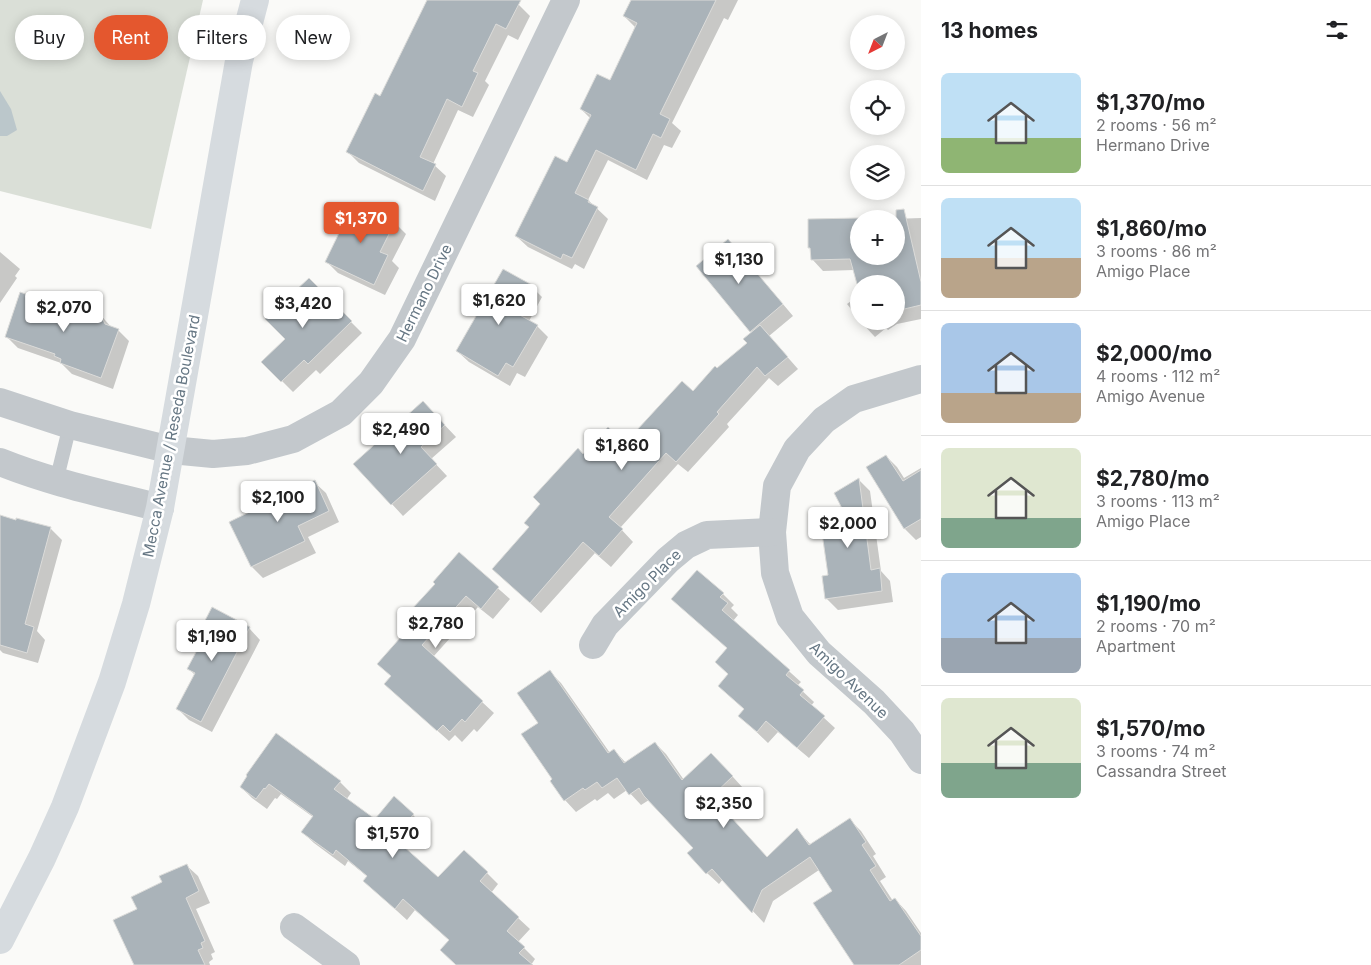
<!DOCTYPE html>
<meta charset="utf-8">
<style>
:root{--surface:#fff;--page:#f6f6f6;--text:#202124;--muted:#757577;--line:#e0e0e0;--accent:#e4572e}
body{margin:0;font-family:Inter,sans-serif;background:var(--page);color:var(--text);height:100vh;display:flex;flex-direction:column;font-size:19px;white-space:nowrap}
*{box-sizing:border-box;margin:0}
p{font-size:16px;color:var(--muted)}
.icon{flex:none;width:28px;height:28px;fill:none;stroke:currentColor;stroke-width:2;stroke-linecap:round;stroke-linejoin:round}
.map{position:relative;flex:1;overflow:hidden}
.sheet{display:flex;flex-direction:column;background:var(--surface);width:450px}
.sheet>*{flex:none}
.banner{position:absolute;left:15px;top:15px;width:475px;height:45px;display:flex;gap:10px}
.needle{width:32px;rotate:222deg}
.buttons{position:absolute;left:850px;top:15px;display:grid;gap:10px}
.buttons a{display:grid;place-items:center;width:55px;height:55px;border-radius:50%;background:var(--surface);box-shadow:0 2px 12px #0003;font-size:25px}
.price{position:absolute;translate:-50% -42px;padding:0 11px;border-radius:5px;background:#fff;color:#222;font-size:16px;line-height:32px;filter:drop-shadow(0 1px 2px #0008)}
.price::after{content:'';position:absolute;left:50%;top:30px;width:15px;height:11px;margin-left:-8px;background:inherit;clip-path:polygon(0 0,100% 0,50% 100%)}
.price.selected{background:var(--accent);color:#fff}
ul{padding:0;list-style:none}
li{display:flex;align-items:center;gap:15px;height:125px;padding:0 20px}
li+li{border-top:1px solid var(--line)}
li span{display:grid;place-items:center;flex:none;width:140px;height:100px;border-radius:8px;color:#555}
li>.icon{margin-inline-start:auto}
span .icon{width:60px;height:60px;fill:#fffc;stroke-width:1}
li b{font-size:21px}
h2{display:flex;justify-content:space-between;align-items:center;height:60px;padding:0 20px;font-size:21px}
.tag{padding:0 18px;border-radius:22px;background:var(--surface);box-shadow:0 2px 12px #0003;font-size:18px;line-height:45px}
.tag.selected{background:var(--accent);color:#fff}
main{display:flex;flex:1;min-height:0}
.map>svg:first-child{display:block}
.green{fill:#dadfd7}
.water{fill:#bbc7cb}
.shadow{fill:#0003}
.building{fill:#aab3b9;stroke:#dcdcda}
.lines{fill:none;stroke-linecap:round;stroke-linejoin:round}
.lane{stroke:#c3c8cc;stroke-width:14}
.street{stroke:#c3c8cc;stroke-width:28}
.secondary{stroke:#d6dbdf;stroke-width:28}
.labels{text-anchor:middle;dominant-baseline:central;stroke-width:5;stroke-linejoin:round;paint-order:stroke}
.street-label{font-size:15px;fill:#657683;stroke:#fff}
</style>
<main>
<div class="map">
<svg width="921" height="965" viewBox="0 0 921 965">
<rect width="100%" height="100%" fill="#fafaf8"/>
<!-- green -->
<polygon class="green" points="0,0 203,0 151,229 0,191"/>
<!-- water -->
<polygon class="water" points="0,91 11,109 17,130 7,136 0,136"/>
<!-- shadow -->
<g class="shadow">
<polygon points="440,0 518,0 518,4 530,16 518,40 508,35 485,81 489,85 473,117 458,110 433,164 446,176 435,201 359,163 348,152"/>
<polygon points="632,0 738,0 728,20 724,18 672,123 681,131 672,148 664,145 647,180 608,160 588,200 608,219 584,269 575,264 572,269 528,247 516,236 568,164 590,118 581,109 610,82 635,27 624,16"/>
<polygon points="354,204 395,223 406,234 392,261 399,268 385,295 338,273 327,262"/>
<polygon points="921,218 921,319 897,324 888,330 886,328 875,337 860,321 896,321 896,284 859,284 859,286 854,270 823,271 812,259 812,250 810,248 859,256 896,256 896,219 893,219"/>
<polygon points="0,252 20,269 15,276 17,278 0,303"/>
<polygon points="739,252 793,316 769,336 798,369 778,386 769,378 727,424 729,427 688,472 678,464 620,528 633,542 611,567 595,553 541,613 493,569 530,527 583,455 625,444 693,393 717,369 749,343 753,333 751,331"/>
<polygon points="309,280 362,333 320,374 316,370 293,392 263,362 286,339"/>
<polygon points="531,286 542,297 529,321 537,326 548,337 525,377 517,373 510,386 469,362 457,351"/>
<polygon points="859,295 859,319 847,304"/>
<polygon points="91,304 112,328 118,330 129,341 113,389 72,374 61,363 18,348 6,336 54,305 81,313"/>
<polygon points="423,402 456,437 431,459 447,476 403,516 355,464"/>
<polygon points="886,456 897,467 904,478 921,468 921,537 916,540 905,529 868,468"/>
<polygon points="859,480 870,491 881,571 890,581 893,602 838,610 826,598"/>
<polygon points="314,482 326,493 339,522 308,537 316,553 263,578 252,567 230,522"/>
<polygon points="0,516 17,521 17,519 51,529 62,540 37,631 45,640 38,663 3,653 0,650"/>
<polygon points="459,554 510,599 493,619 478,607 433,657 494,713 477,732 474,729 462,742 455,735 449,741 397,695 392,677 410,630 437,584"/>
<polygon points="723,594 734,605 731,608 738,615 733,621 801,682 797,686 814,702 811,706 835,728 809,758 778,732 768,743 740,716 745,710 729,674 728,649 673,599"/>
<polygon points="249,628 260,640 212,732 189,720 178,709 195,675 189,669 203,641 198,636"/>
<polygon points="549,671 561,683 610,753 614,750 626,763 655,743 666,754 684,780 723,766 743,788 722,808 768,858 797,830 811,845 850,820 861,831 876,854 873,856 886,877 880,881 893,901 895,899 906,911 921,933 921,965 856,965 833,892 819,870 773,901 764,923 723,879 719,884 707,873 695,848 649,800 641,805 627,790 614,799 608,793 597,801 595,799 576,812 565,800 551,781 554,779 540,723"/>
<polygon points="249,776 340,782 351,793 346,800 375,820 413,815 424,826 404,848 438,879 464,852 487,873 498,884 491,893 530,929 518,942 535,959 531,965 457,965 450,941 415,910 407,920 376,892 368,877 348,861 345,866 314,843 302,832 313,817 281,794 277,799 275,798 267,809 252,798 241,787"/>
<polygon points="186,865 198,876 210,903 196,909 215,952 211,954 213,959 209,962 210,965 135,965 139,910 163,883"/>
</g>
<!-- building -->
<g class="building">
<polygon points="427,0 521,0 506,29 496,24 473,71 478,73 462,107 447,99 420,157 436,164 423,191 346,152 375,93 380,96"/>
<polygon points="631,0 716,0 660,114 670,119 661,138 653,134 636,170 596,150 575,193 589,200 588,202 598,207 572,258 563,254 561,259 515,236 555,156 567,162 591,115 580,109 597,74 610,80 637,23 623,16"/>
<polygon points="354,202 395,222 380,252 388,255 374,285 325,262"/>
<polygon points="904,209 921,282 921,305 896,311 896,284 857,284 850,259 811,260 810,248 808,248 808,219 859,218 859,256 896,256 896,210"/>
<polygon points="728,239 783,304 750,332 696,266"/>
<polygon points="503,269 532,285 516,313 538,325 513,367 506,363 498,376 456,351"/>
<polygon points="309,278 352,321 308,364 304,360 281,382 261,362 285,339 265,319"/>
<polygon points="20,292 53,304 54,302 81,311 91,303 96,312 100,313 105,324 119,329 101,378 60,363 61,359 54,356 55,354 5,337"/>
<polygon points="760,325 788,357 765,376 757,367 717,412 719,414 676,462 666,453 609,517 623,529 599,556 583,542 530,603 492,569 529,527 524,523 540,504 533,497 578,448 583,454 608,427 625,443 682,381 693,391 715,366 717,368 747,343 743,339"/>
<polygon points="423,401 445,425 421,447 437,464 391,505 353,464"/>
<polygon points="886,455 903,481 921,470 921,519 904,529 866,467"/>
<polygon points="859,478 871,570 880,568 882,591 825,599 822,576 828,575 820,519 846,516 834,493"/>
<polygon points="315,480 329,511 298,526 305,541 251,567 229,522"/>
<polygon points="0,515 16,520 16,518 51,527 25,624 34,627 27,653 0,645"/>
<polygon points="459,552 499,587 481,609 466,596 422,645 483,701 465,722 462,719 450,732 443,725 437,731 384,684 391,676 377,664 408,629 400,622 435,584 433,582"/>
<polygon points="697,570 724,593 720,597 728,603 722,610 790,670 786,675 804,690 800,695 825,716 797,748 766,721 757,732 738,716 744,709 718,686 728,674 715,662 727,648 671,599"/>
<polygon points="212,607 250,627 201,722 176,709 195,673 187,669 203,639 197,636"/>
<polygon points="550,670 608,753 614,749 624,763 655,742 682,780 711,753 733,776 712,796 767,857 797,828 809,845 850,818 866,842 862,845 876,866 870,870 890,901 895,898 921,936 921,950 899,965 854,965 813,903 832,891 810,857 762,890 752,913 712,869 706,874 687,853 693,848 644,796 639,788 629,795 617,778 602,788 597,782 585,790 583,788 564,801 550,781 552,779 521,734 538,723 517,693"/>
<polygon points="276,733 341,781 334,789 375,819 394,796 414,814 393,837 438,877 464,850 488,872 480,881 519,917 507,931 525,947 519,953 533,965 456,965 440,950 449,940 403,899 395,909 363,881 367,876 336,850 333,855 301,832 313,816 269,784 265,789 264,788 256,799 240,787 247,776 246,775"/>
<polygon points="187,864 199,891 186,898 205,941 201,943 203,948 198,950 205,965 134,965 113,920 137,909 131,897 162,882 159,876"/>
</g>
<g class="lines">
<!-- lane -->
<polyline class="lane" points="56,482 70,425"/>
<!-- street -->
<g class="street">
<polyline points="921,379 854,399 824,420 797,449 777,486 772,532 775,573 790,617 819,653 874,702 902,732 921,760"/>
<polyline points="0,402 70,425 171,450 213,454 247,451 293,439 341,413 371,383 402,339 566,0"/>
<path d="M0,462C52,483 106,494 160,508"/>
<polyline points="593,645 605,625 668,560 686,545 707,535 772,532"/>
<polyline points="294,927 346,965"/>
</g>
<!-- secondary -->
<polyline class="secondary" points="0,940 42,858 65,807 112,682 136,604 160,508 239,61 255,0"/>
</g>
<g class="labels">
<!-- street labels -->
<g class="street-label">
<text transform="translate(424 293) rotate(-64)">Hermano Drive</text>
<text transform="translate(171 436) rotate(-79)">Mecca Avenue / Reseda Boulevard</text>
<text transform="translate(647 583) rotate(-45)">Amigo Place</text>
<text transform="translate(849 680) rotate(44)">Amigo Avenue</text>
</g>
</g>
</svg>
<div class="buttons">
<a><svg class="needle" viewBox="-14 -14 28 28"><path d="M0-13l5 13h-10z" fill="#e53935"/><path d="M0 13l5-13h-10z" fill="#757577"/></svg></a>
<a><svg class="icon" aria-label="locate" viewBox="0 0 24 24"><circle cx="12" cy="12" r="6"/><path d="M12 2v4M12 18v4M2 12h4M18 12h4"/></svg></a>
<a><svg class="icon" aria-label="layers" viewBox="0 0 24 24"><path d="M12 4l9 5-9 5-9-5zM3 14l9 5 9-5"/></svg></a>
<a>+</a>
<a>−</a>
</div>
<b class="price selected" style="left:361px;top:244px">$1,370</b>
<b class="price" style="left:739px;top:285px">$1,130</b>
<b class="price" style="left:499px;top:326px">$1,620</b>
<b class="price" style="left:303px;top:329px">$3,420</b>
<b class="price" style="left:64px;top:333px">$2,070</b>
<b class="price" style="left:401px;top:455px">$2,490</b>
<b class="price" style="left:622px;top:471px">$1,860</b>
<b class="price" style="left:278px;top:523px">$2,100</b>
<b class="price" style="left:848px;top:549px">$2,000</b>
<b class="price" style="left:436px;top:649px">$2,780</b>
<b class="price" style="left:212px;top:662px">$1,190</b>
<b class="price" style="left:724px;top:829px">$2,350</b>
<b class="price" style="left:393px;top:859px">$1,570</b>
<div class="banner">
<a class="tag">Buy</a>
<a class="tag selected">Rent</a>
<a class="tag">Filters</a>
<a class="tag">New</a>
</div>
</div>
<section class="sheet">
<h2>13 homes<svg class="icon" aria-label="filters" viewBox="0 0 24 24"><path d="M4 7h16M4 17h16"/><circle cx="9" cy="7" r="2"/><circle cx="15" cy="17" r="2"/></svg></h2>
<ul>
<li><span style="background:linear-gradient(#bfe0f5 65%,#8fb573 0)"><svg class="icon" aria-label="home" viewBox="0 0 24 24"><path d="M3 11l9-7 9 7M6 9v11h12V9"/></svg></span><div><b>$1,370/mo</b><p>2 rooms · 56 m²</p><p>Hermano Drive</p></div></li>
<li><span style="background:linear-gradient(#bfe0f5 60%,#b9a48a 0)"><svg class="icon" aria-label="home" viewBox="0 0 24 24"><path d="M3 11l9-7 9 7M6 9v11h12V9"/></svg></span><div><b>$1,860/mo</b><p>3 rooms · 86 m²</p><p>Amigo Place</p></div></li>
<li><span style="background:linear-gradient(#a9c7e8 70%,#b9a48a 0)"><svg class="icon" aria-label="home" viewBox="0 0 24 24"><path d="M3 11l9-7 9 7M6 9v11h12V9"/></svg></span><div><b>$2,000/mo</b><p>4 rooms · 112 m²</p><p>Amigo Avenue</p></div></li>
<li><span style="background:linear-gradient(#dfe7d0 70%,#7fa58c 0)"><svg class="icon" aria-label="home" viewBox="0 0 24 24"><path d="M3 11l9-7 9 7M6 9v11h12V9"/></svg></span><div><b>$2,780/mo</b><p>3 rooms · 113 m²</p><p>Amigo Place</p></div></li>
<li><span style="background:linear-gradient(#a9c7e8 65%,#9aa5b1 0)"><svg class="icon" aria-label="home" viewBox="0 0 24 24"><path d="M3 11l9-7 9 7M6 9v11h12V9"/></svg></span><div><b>$1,190/mo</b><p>2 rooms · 70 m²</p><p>Apartment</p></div></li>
<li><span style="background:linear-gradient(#dfe7d0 65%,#7fa58c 0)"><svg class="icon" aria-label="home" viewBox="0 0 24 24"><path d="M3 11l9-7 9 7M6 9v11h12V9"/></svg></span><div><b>$1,570/mo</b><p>3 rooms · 74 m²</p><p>Cassandra Street</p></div></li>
</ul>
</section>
</main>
